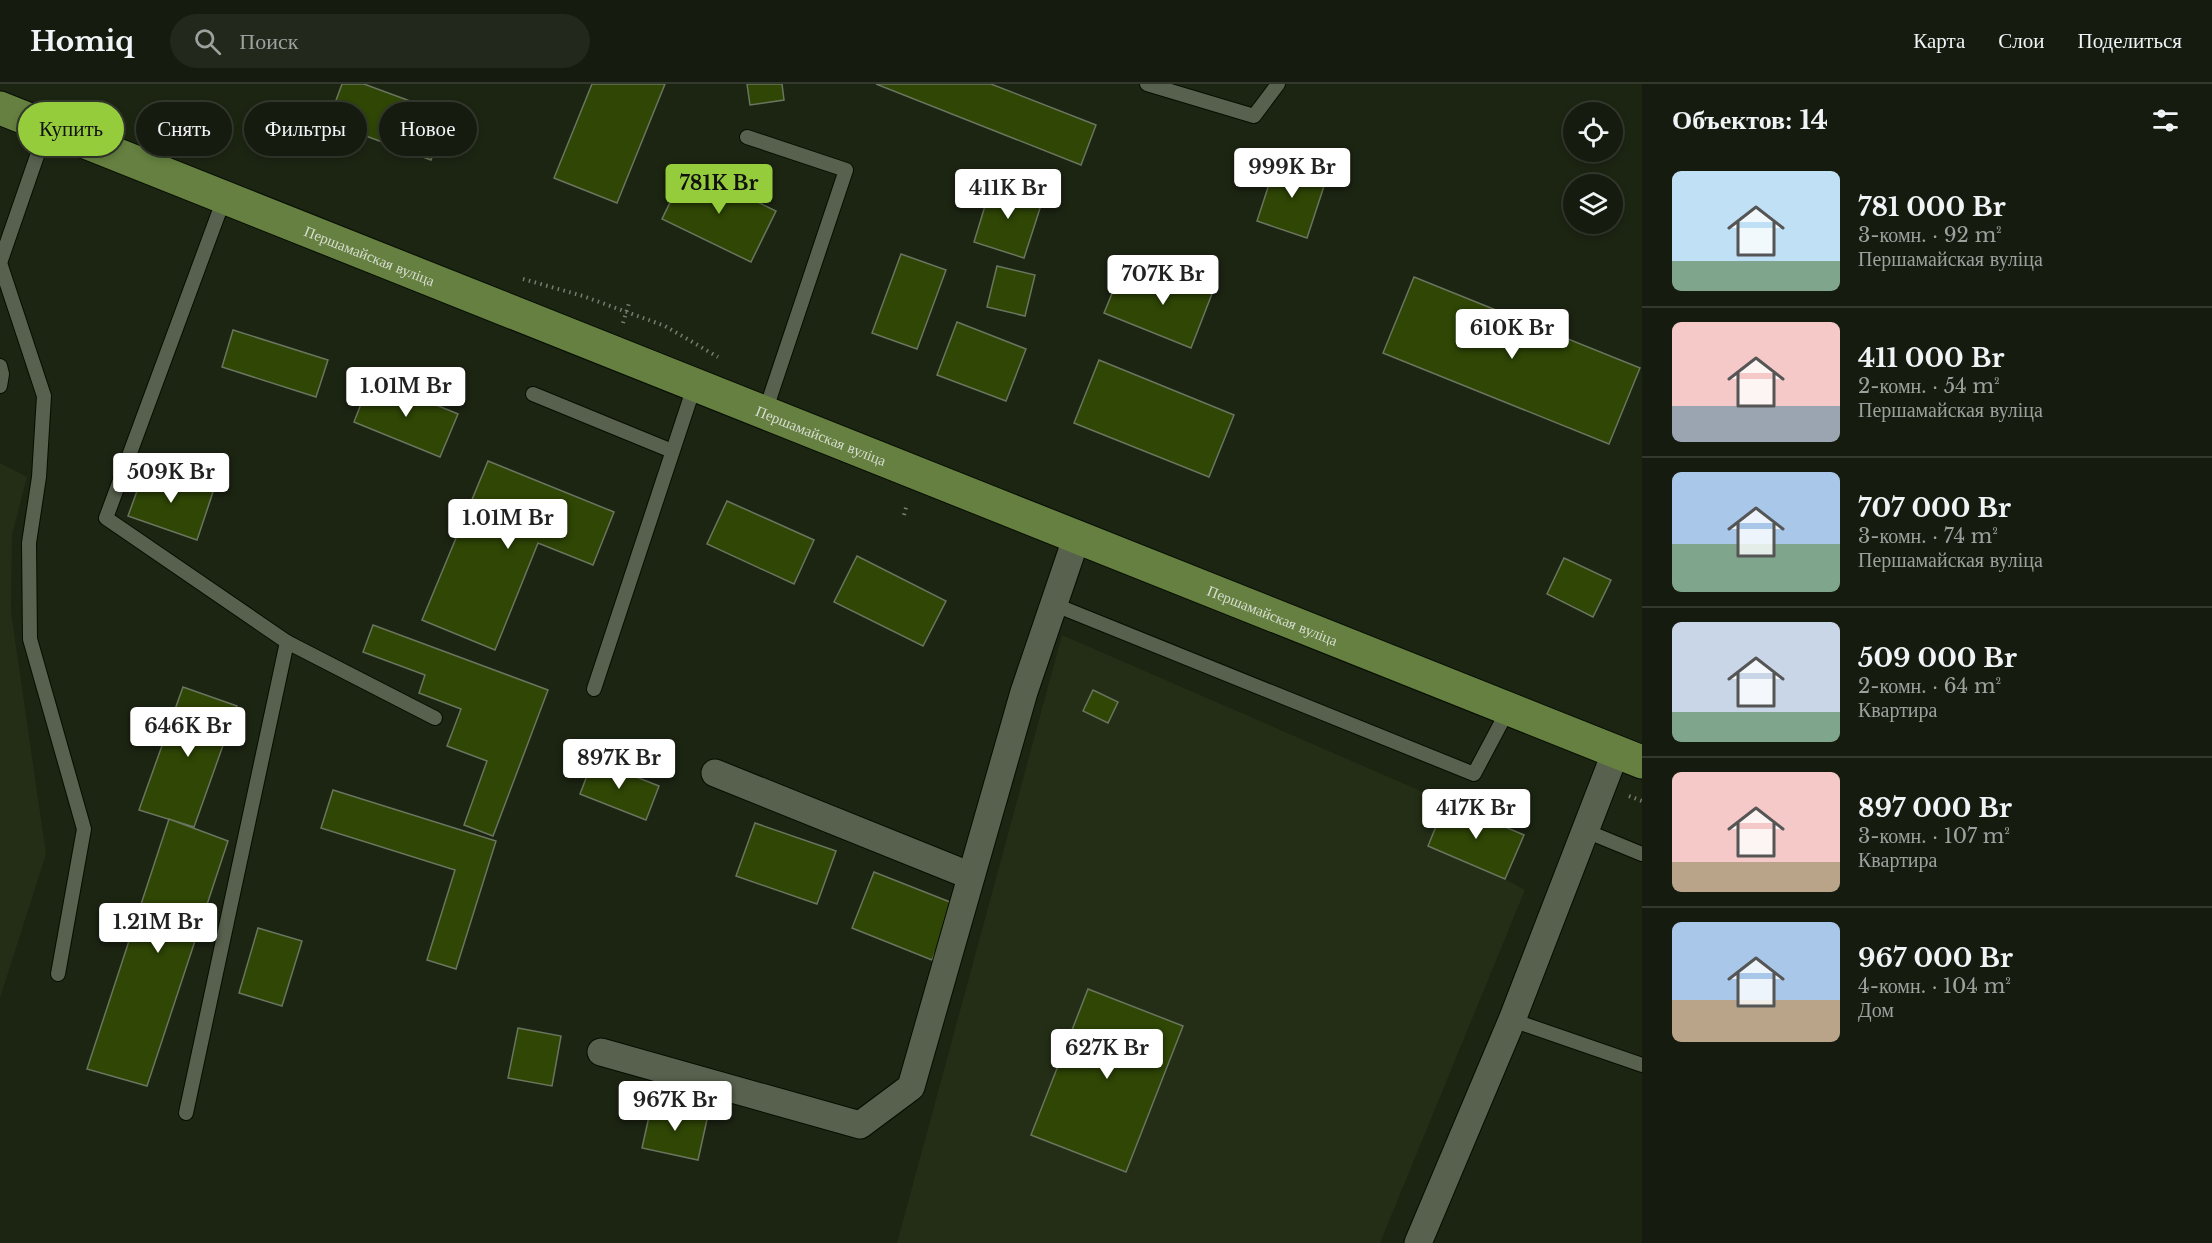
<!DOCTYPE html>
<html lang="ru">
<meta charset="utf-8">
<style>
:root{--surface:#151b0e;--page:#22281c;--text:#f1f3f6;--muted:#9da19e;--line:#34392e;--accent:#95cc3b}
body{margin:0;font-family:"Libre Baskerville",serif;background:var(--page);color:var(--text);height:100vh;display:flex;flex-direction:column;font-size:22px;white-space:nowrap}
*{box-sizing:border-box;margin:0}
p{font-size:20px;color:var(--muted)}
.icon{flex:none;width:33px;height:33px;fill:none;stroke:currentColor;stroke-width:2;stroke-linecap:round;stroke-linejoin:round}
.map{position:relative;flex:1;overflow:hidden}
.details{display:flex;flex-direction:column;background:var(--surface);width:570px}
.details>*{flex:none}
.guide{position:absolute;left:18px;top:18px;width:570px;height:54px;display:flex;gap:12px}
.fabs{position:absolute;left:1563px;top:18px;display:grid;gap:12px}
.fabs a{display:grid;place-items:center;width:60px;height:60px;border-radius:50%;background:var(--surface);box-shadow:0 3px 9px #0003,0 0 0 2px var(--line);font-size:30px}
.price{position:absolute;translate:-50% -51px;padding:0 14px;border-radius:6px;background:#fff;color:#222;font-size:20px;line-height:39px;filter:drop-shadow(0 2px 3px #0008)}
.price::after{content:'';position:absolute;left:50%;top:36px;width:18px;height:14px;margin-left:-9px;background:inherit;clip-path:polygon(0 0,100% 0,50% 100%)}
.price.current{background:var(--accent);color:#111}
ul{padding:0;list-style:none}
li{display:flex;align-items:center;gap:18px;height:150px;padding:0 30px}
li+li{border-top:2px solid var(--line)}
li span{display:grid;place-items:center;flex:none;width:168px;height:120px;border-radius:9px;color:#555}
li>.icon{margin-inline-start:auto}
span .icon{width:72px;height:72px;fill:#fffc;stroke-width:1}
li b{font-size:26px}
h2{display:flex;justify-content:space-between;align-items:center;height:72px;padding:0 30px;font-size:26px}
.pill{padding:0 21px;border-radius:27px;background:var(--surface);box-shadow:0 3px 9px #0003,0 0 0 2px var(--line);font-size:21px;line-height:54px}
.pill.current{background:var(--accent);color:#111}
header{display:flex;align-items:center;gap:36px;box-sizing:border-box;height:84px;padding:0 30px;background:var(--surface);border-bottom:2px solid var(--line)}
header strong{font-size:28px}
nav{display:flex;gap:33px;margin-inline-start:auto;font-size:21px}
.search{width:420px;height:54px;background:var(--page);display:flex;align-items:center;gap:15px;box-sizing:border-box;padding:0 21px;border-radius:33px;color:var(--muted);font-size:22px}
main{display:flex;flex:1;min-height:0}
.map>svg:first-child{display:block}
.built{fill:#242e16}
.building{fill:#2f4605;stroke:#6a755f;stroke-width:1.5}
.lines{fill:none;stroke-linecap:round;stroke-linejoin:round}
.service-casing{stroke:#070d01;stroke-width:16}
.minor-casing{stroke:#070d01;stroke-width:29}
.primary-casing{stroke:#070d01;stroke-width:35}
.path{stroke:#767d6e;stroke-width:4;stroke-dasharray:1.5 4.5;stroke-linecap:butt}
.service{stroke:#57614d;stroke-width:14}
.minor{stroke:#57614d;stroke-width:27}
.primary{stroke:#658040;stroke-width:33}
.labels{text-anchor:middle;dominant-baseline:central;stroke-width:4.5;stroke-linejoin:round;paint-order:stroke}
.street-label{font-size:15px;fill:#d7ddd1;stroke:#131b09}
</style>
<header>
<strong>Homiq</strong>
<div class="search"><svg class="icon" aria-label="search" viewBox="0 0 24 24"><circle cx="10" cy="10" r="6"/><path d="M15 15l6 6"/></svg>Поиск</div>
<nav><a>Карта</a><a>Слои</a><a>Поделиться</a></nav>
</header>
<main>
<div class="map">
<svg width="1642" height="1159" viewBox="0 0 1642 1159">
<rect width="100%" height="100%" fill="#1c2412"/>
<!-- built -->
<g class="built">
<polygon points="0,379 27,393 12,451 11,528 46,770 0,914"/>
<polygon points="1062,551 1446,718 1428,762 1505,795 1525,806 1380,1159 897,1159"/>
</g>
<!-- building -->
<g class="building">
<polygon points="342,0 364,0 448,31 431,76 328,38"/>
<polygon points="592,0 665,0 617,119 554,94"/>
<polygon points="747,0 782,0 784,16 750,21"/>
<polygon points="876,0 991,0 1096,41 1081,81"/>
<polygon points="1277,76 1327,93 1307,154 1257,137"/>
<polygon points="687,84 776,127 751,178 662,135"/>
<polygon points="992,99 1043,115 1024,174 974,158"/>
<polygon points="901,170 946,186 917,265 872,249"/>
<polygon points="997,182 1035,191 1025,232 987,223"/>
<polygon points="1174,186 1215,202 1191,264 1104,229 1120,190 1165,208"/>
<polygon points="1414,193 1640,284 1609,360 1383,269"/>
<polygon points="957,238 1026,265 1006,317 937,291"/>
<polygon points="233,246 328,276 316,313 222,283"/>
<polygon points="1099,276 1234,331 1209,393 1074,339"/>
<polygon points="371,294 458,330 440,373 354,338"/>
<polygon points="488,377 614,428 593,481 538,459 495,566 422,536"/>
<polygon points="145,385 213,408 197,456 128,432"/>
<polygon points="727,417 814,456 794,500 707,460"/>
<polygon points="857,472 946,517 923,562 834,518"/>
<polygon points="1564,474 1611,496 1593,533 1547,510"/>
<polygon points="373,541 548,606 493,752 464,741 487,677 447,662 461,625 419,609 425,591 363,568"/>
<polygon points="183,603 237,622 194,743 139,726"/>
<polygon points="1093,606 1118,618 1108,639 1083,627"/>
<polygon points="593,676 659,702 646,736 580,710"/>
<polygon points="333,706 496,757 456,885 427,876 455,786 321,744"/>
<polygon points="1446,718 1524,751 1505,795 1428,762"/>
<polygon points="169,735 228,757 147,1002 87,985"/>
<polygon points="755,739 836,767 817,820 736,792"/>
<polygon points="874,788 955,820 932,876 852,844"/>
<polygon points="258,844 302,857 282,922 239,909"/>
<polygon points="1088,905 1183,942 1126,1088 1031,1051"/>
<polygon points="518,944 561,952 552,1002 508,994"/>
<polygon points="652,1019 708,1031 698,1076 642,1064"/>
</g>
<g class="lines">
<defs>
<g id="service">
<polyline points="1147,0 1254,32 1278,0"/>
<polyline points="747,53 846,86 765,328"/>
<polyline points="0,179 44,312 39,393 29,459 30,555 84,745 58,890"/>
<polyline points="0,179 47,43"/>
<polyline points="0,282 2,290 0,302"/>
<polyline points="533,310 672,367"/>
<polyline points="1053,520 1474,690 1508,626"/>
<polyline points="287,558 435,634"/>
<polyline points="594,605 695,300"/>
<polyline points="1586,747 1642,770"/>
<polyline points="1512,936 1642,981"/>
<polyline points="186,1029 287,558 106,434 225,112"/>
</g>
<g id="minor">
<polyline points="715,689 971,792"/>
<polyline points="601,968 860,1041 911,1003 1024,608 1077,452"/>
<polyline points="1418,1159 1512,936 1616,667"/>
</g>
<g id="primary">
<path id="s1" d="M0,24L1642,678"/>
</g>
</defs>
<!-- service casing -->
<use href="#service" class="service-casing"/>
<!-- minor casing -->
<use href="#minor" class="minor-casing"/>
<!-- primary casing -->
<use href="#primary" class="primary-casing"/>
<!-- path -->
<g class="path">
<polyline points="523,195 583,212 665,242 718,273"/>
<polyline points="623,239 630,216"/>
<polyline points="904,431 907,420"/>
<polyline points="1629,712 1642,717"/>
</g>
<!-- service -->
<use href="#service" class="service"/>
<!-- minor -->
<use href="#minor" class="minor"/>
<!-- primary -->
<use href="#primary" class="primary"/>
</g>
<g class="labels">
<!-- street labels -->
<g class="street-label">
<text stroke="none"><textPath href="#s1" startOffset="398">Першамайская вуліца</textPath></text>
<text stroke="none"><textPath href="#s1" startOffset="884">Першамайская вуліца</textPath></text>
<text stroke="none"><textPath href="#s1" startOffset="1370">Першамайская вуліца</textPath></text>
</g>
</g>
</svg>
<div class="fabs">
<a><svg class="icon" aria-label="locate" viewBox="0 0 24 24"><circle cx="12" cy="12" r="6"/><path d="M12 2v4M12 18v4M2 12h4M18 12h4"/></svg></a>
<a><svg class="icon" aria-label="layers" viewBox="0 0 24 24"><path d="M12 4l9 5-9 5-9-5zM3 14l9 5 9-5"/></svg></a>
</div>
<b class="price" style="left:1292px;top:115px">999K Br</b>
<b class="price current" style="left:719px;top:131px">781K Br</b>
<b class="price" style="left:1008px;top:136px">411K Br</b>
<b class="price" style="left:1163px;top:222px">707K Br</b>
<b class="price" style="left:1512px;top:276px">610K Br</b>
<b class="price" style="left:406px;top:334px">1.01M Br</b>
<b class="price" style="left:171px;top:420px">509K Br</b>
<b class="price" style="left:508px;top:466px">1.01M Br</b>
<b class="price" style="left:188px;top:674px">646K Br</b>
<b class="price" style="left:619px;top:706px">897K Br</b>
<b class="price" style="left:1476px;top:756px">417K Br</b>
<b class="price" style="left:158px;top:870px">1.21M Br</b>
<b class="price" style="left:1107px;top:996px">627K Br</b>
<b class="price" style="left:675px;top:1048px">967K Br</b>
<div class="guide">
<a class="pill current">Купить</a>
<a class="pill">Снять</a>
<a class="pill">Фильтры</a>
<a class="pill">Новое</a>
</div>
</div>
<section class="details">
<h2>Объектов: 14<svg class="icon" aria-label="filters" viewBox="0 0 24 24"><path d="M4 7h16M4 17h16"/><circle cx="9" cy="7" r="2"/><circle cx="15" cy="17" r="2"/></svg></h2>
<ul>
<li><span style="background:linear-gradient(#bfe0f5 75%,#7fa58c 0)"><svg class="icon" aria-label="home" viewBox="0 0 24 24"><path d="M3 11l9-7 9 7M6 9v11h12V9"/></svg></span><div><b>781 000 Br</b><p>3-комн. · 92 m²</p><p>Першамайская вуліца</p></div></li>
<li><span style="background:linear-gradient(#f6c9c9 70%,#9aa5b1 0)"><svg class="icon" aria-label="home" viewBox="0 0 24 24"><path d="M3 11l9-7 9 7M6 9v11h12V9"/></svg></span><div><b>411 000 Br</b><p>2-комн. · 54 m²</p><p>Першамайская вуліца</p></div></li>
<li><span style="background:linear-gradient(#a9c7e8 60%,#7fa58c 0)"><svg class="icon" aria-label="home" viewBox="0 0 24 24"><path d="M3 11l9-7 9 7M6 9v11h12V9"/></svg></span><div><b>707 000 Br</b><p>3-комн. · 74 m²</p><p>Першамайская вуліца</p></div></li>
<li><span style="background:linear-gradient(#c9d6e8 75%,#7fa58c 0)"><svg class="icon" aria-label="home" viewBox="0 0 24 24"><path d="M3 11l9-7 9 7M6 9v11h12V9"/></svg></span><div><b>509 000 Br</b><p>2-комн. · 64 m²</p><p>Квартира</p></div></li>
<li><span style="background:linear-gradient(#f6c9c9 75%,#b9a48a 0)"><svg class="icon" aria-label="home" viewBox="0 0 24 24"><path d="M3 11l9-7 9 7M6 9v11h12V9"/></svg></span><div><b>897 000 Br</b><p>3-комн. · 107 m²</p><p>Квартира</p></div></li>
<li><span style="background:linear-gradient(#a9c7e8 65%,#b9a48a 0)"><svg class="icon" aria-label="home" viewBox="0 0 24 24"><path d="M3 11l9-7 9 7M6 9v11h12V9"/></svg></span><div><b>967 000 Br</b><p>4-комн. · 104 m²</p><p>Дом</p></div></li>
</ul>
</section>
</main>
